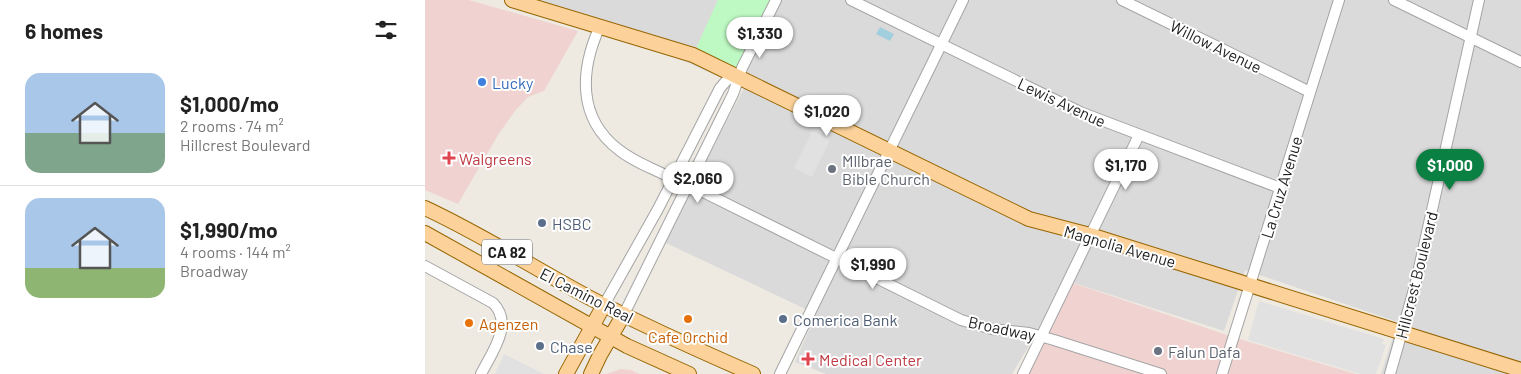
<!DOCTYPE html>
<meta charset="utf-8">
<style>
:root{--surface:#fff;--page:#f2f2f2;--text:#222;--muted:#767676;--line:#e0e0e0;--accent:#0b8043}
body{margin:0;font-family:Barlow,sans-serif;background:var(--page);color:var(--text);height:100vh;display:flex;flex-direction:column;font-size:19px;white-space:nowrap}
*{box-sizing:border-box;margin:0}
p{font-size:16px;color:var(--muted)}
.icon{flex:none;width:28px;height:28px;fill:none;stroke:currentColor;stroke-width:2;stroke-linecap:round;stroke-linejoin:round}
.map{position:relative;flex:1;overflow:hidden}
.drawer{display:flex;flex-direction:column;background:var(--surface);width:425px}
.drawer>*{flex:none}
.price{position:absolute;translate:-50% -42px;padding:0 11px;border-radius:18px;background:#fff;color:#222;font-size:16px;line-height:32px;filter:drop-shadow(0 1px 2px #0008)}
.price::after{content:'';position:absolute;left:50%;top:30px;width:15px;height:11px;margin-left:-8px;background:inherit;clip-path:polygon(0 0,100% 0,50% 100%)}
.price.selected{background:var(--accent);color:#fff}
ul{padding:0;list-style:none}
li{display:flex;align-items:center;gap:15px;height:125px;padding:0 25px}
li+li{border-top:1px solid var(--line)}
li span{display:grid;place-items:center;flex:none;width:140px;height:100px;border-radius:15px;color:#555}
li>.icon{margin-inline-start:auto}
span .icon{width:60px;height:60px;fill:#fffc;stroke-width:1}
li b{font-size:21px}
h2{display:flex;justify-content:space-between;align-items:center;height:60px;padding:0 25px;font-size:21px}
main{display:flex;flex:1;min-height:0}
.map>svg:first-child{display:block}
.residential{fill:#dbdada}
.commercial{fill:#f0d3d1}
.park{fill:#bef9c3}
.parking{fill:#e1e1e1}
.water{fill:#a2cfdd}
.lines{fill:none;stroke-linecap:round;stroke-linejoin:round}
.minor-casing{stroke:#a4a4a4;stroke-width:12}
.major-casing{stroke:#966500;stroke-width:16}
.minor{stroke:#fff;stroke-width:10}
.major{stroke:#fcd29a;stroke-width:14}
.shop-dot{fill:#3f7fe0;stroke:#fff;stroke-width:2}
.health-dot{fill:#e0444e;stroke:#fff;stroke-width:2}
.worship-dot{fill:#6b7280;stroke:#fff;stroke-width:2}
.service-dot{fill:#5c6f8a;stroke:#fff;stroke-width:2}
.food-dot{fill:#e8710a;stroke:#fff;stroke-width:2}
.labels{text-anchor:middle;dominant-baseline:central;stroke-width:4;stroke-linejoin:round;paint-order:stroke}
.shield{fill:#fff;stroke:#616161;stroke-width:1}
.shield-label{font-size:15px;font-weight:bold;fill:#1d1d1d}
.street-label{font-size:16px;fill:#1d1d1d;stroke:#fff}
.shop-label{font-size:16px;fill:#366cbe;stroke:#fff;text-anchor:start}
.health-label{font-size:16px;fill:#be3a42;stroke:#fff;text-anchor:start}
.worship-label{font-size:16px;fill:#5b616d;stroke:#fff;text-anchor:start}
.service-label{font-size:16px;fill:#4e5e75;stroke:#fff;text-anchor:start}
.food-label{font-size:16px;fill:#c56008;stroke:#fff;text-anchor:start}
</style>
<main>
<section class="drawer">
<h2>6 homes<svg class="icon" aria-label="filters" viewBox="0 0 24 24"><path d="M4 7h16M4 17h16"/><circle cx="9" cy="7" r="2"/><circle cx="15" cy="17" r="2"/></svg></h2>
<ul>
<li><span style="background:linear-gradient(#a9c7e8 60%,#7fa58c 0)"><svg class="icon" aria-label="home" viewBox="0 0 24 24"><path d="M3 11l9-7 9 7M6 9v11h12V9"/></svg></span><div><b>$1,000/mo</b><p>2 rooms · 74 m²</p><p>Hillcrest Boulevard</p></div></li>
<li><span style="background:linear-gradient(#a9c7e8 70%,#8fb573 0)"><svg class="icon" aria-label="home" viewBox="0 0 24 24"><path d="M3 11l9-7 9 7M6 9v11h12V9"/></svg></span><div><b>$1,990/mo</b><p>4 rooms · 144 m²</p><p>Broadway</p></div></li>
</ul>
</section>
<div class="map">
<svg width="1096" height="374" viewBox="0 0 1096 374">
<rect width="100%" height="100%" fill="#eeeae2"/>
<!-- residential -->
<polygon class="residential" points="93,0 1096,0 1096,374 956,374 973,322 820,270 799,331 643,281 587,374 401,374 370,362 391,314 239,242 319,88 179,25"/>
<!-- commercial -->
<g class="commercial">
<polygon points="0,0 44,0 153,31 119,91 103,97 90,111 73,135 33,204 0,190"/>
<polygon points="645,282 808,337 931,374 599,374"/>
<polygon points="196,369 206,370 214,374 181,374"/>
</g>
<!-- park -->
<polygon class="park" points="293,0 351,0 313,76 268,55"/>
<!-- parking -->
<g class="parking">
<polygon points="387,131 405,140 387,177 369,168"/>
<polygon points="834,301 959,339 957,344 961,345 951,374 935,374 823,340"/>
<polygon points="79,354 119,374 70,374"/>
</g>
<!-- water -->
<polygon class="water" points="455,27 469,34 465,41 451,34"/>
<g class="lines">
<defs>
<g id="minor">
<polyline points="426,0 655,112 855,188"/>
<polyline points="697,0 885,92"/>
<polyline points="969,0 1096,62"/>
<path d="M175,26C155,70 152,118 194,150C210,163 230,169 248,179"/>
<polyline points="264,185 536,320 567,329 604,333 629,340 736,374"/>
<path d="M0,266L68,303C89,324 67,352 56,374"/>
<polyline points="179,305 233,209 295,88 302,80 313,76"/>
<polyline points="199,314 308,94 317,68 351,0"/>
<polyline points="355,374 538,0"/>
<polyline points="598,374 714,135"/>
<polyline points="797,374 914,0"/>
<polyline points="965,374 990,286 1054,0"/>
</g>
<g id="major">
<polyline points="87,0 268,55 604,219 665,235 1096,370"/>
<path d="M0,208C56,234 109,268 163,297C217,325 273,350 328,374"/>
<polyline points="0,233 202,346 264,374"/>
<polyline points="141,374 179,305"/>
<polyline points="166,374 175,355 199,314"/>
</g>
</defs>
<!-- minor casing -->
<use href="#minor" class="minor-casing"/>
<!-- major casing -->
<use href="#major" class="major-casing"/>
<!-- minor -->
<use href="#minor" class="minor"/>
<!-- major -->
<use href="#major" class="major"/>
</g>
<!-- markers -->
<circle class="shop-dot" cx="57" cy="82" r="5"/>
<g class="health-dot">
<path d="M21.5 150.5h5v5h5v5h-5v5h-5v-5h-5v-5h5z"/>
<path d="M380.5 351.5h5v5h5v5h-5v5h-5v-5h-5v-5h5z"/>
</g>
<g class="worship-dot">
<circle cx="407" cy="169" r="5"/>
<circle cx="733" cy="351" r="5"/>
</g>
<g class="service-dot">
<circle cx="117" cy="223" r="5"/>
<circle cx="358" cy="319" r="5"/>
<circle cx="115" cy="346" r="5"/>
</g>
<g class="food-dot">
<circle cx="263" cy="319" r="5"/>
<circle cx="44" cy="323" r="5"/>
</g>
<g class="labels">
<!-- shield labels -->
<rect class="shield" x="57" y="239.5" width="50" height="25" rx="4"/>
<g class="shield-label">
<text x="82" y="252">CA 82</text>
</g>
<!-- street labels -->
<g class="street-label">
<text transform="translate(791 46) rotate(26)">Willow Avenue</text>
<text transform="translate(637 102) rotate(25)">Lewis Avenue</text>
<text transform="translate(856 187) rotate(-73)">La Cruz Avenue</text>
<text transform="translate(695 246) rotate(16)">Magnolia Avenue</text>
<text transform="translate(991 275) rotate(-76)">Hillcrest Boulevard</text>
<text transform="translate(162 295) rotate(27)">El Camino Real</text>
<text transform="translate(577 328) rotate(12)">Broadway</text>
</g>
<!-- shop labels -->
<g class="shop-label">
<text x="67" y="82">Lucky</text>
</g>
<!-- health labels -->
<g class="health-label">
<text x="34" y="158">Walgreens</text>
<text x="394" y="359">Medical Center</text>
</g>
<!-- worship labels -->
<g class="worship-label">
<text x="417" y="160">Mllbrae<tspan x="417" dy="18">Bible Church</tspan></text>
<text x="743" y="351">Falun Dafa</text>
</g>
<!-- service labels -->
<g class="service-label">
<text x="127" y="223">HSBC</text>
<text x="368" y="319">Comerica Bank</text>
<text x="125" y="346">Chase</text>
</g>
<!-- food labels -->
<g class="food-label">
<text x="54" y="323">Agenzen</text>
<text x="263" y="336" text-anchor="middle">Cafe Orchid</text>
</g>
</g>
</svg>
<b class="price" style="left:335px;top:59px">$1,330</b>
<b class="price" style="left:402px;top:137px">$1,020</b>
<b class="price" style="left:701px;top:191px">$1,170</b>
<b class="price selected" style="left:1025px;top:191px">$1,000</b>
<b class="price" style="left:273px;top:204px">$2,060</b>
<b class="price" style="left:448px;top:290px">$1,990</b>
</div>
</main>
